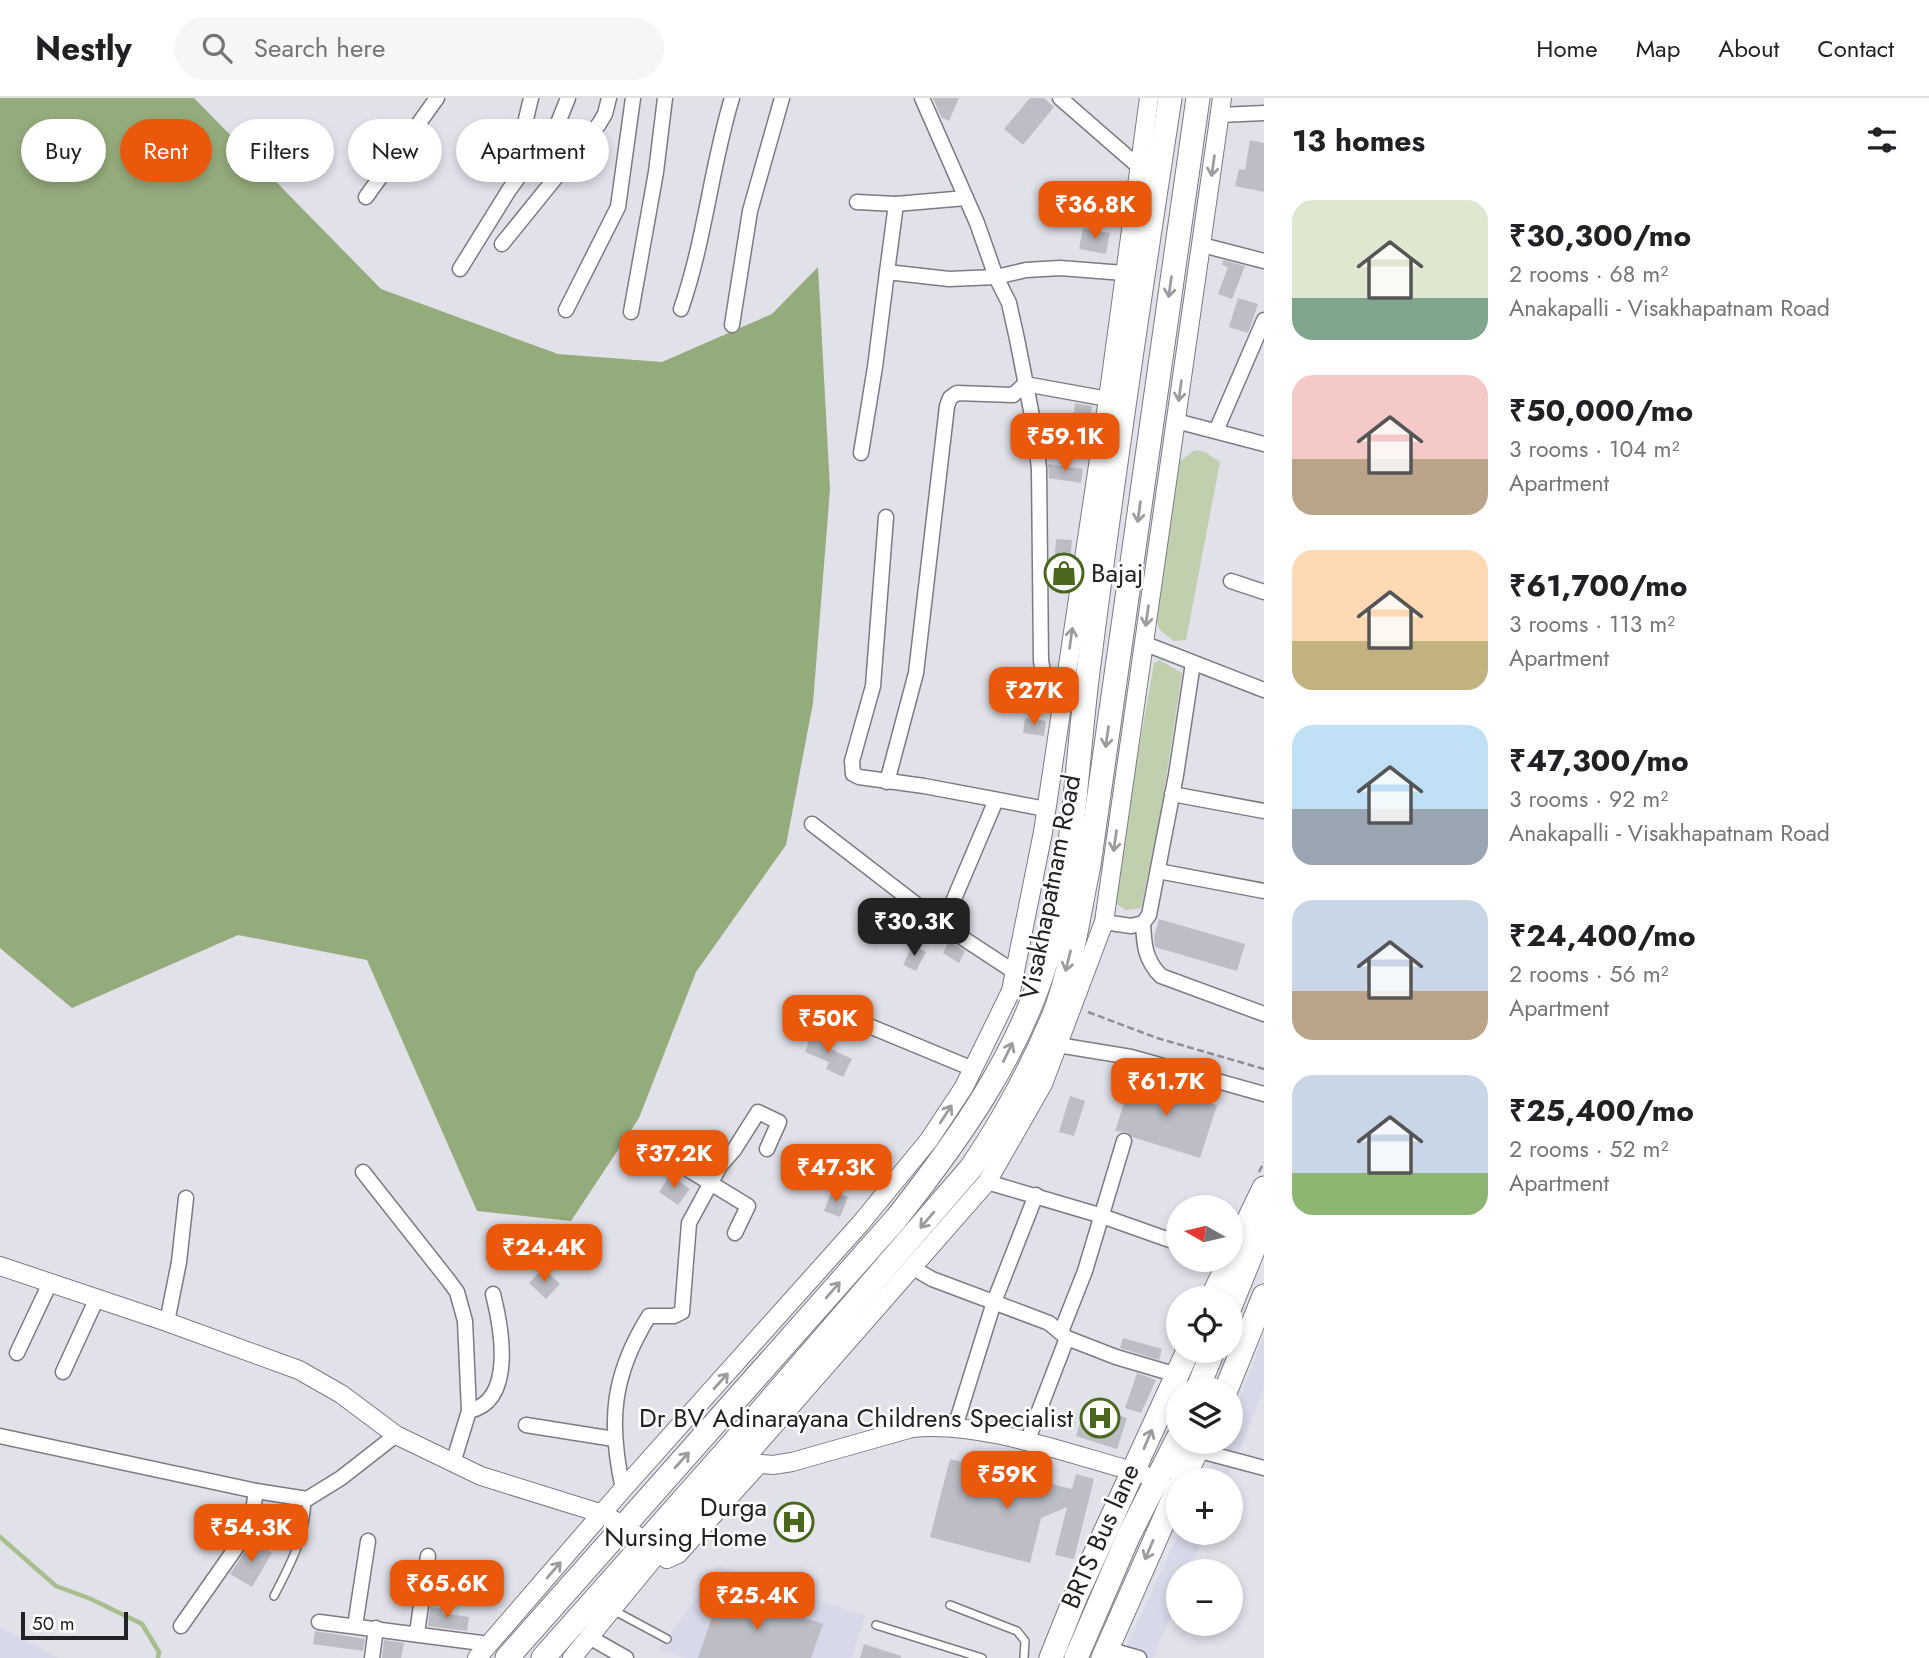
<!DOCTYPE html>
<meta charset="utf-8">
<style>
:root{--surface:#fff;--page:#f6f6f6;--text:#202124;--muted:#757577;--line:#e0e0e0;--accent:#ea580c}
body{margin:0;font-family:Jost,sans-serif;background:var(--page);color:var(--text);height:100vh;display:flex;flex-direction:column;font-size:26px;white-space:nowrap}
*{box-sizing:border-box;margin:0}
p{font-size:23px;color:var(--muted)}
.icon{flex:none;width:38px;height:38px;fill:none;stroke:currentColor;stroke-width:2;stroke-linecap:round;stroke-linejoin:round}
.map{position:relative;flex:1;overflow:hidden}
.sheet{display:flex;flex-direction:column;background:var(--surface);width:665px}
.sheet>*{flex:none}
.top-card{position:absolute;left:21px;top:21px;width:665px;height:63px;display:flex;gap:14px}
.needle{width:46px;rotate:278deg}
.buttons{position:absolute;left:1166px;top:1097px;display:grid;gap:14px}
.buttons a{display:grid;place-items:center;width:77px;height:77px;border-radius:50%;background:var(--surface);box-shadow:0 4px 10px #0003;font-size:35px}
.scale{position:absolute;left:21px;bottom:18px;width:107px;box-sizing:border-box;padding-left:7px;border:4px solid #212225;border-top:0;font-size:19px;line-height:24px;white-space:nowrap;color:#212225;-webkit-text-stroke:5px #fff;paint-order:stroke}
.price{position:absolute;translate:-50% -60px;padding:0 16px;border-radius:14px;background:var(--accent);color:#fff;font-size:23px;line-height:46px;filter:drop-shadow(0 2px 4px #0008)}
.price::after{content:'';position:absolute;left:50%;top:42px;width:21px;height:16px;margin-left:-10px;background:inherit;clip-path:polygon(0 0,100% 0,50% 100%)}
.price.current{background:#222;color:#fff}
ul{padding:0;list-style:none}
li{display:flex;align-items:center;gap:21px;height:175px;padding:0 28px}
li span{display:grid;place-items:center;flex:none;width:196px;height:140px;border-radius:21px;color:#555}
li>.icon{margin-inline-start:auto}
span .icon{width:84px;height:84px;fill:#fffc;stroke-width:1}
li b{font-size:30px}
h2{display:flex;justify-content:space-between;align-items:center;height:84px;padding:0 28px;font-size:30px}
.chip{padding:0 24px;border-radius:32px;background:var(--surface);box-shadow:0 4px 10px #0003;font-size:24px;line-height:63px}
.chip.current{background:var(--accent);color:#fff}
header{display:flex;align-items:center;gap:42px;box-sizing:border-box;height:98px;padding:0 35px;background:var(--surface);border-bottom:2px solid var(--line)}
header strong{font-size:33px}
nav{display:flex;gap:38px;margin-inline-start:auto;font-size:24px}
.search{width:490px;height:63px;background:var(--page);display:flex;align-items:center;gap:18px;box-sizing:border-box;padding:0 24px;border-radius:38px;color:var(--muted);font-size:26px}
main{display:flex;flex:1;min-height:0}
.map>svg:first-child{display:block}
.built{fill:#d7d8e8}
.green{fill:#c0d0af}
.forest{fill:#94ab7c}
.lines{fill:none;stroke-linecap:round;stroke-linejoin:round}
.stream{stroke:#a7be8f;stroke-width:4.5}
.building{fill:#bcbdc5}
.service-casing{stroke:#7b7c83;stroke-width:10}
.minor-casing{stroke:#7b7c83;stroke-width:17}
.tertiary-casing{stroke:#7b7c83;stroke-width:20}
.primary-casing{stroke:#7b7c83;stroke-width:25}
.path{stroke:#8e8f95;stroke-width:2.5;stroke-dasharray:7 3.5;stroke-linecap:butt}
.service{stroke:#fff;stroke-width:7}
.minor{stroke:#fff;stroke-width:14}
.tertiary{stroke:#fff;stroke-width:18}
.primary{stroke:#fff;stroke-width:23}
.oneway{stroke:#9b9c9d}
.labels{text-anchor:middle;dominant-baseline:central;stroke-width:5;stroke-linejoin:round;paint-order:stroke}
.poi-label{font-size:26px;fill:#212225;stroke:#fff;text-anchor:end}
.street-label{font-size:26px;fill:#212225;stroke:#fff}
</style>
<header>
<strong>Nestly</strong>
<div class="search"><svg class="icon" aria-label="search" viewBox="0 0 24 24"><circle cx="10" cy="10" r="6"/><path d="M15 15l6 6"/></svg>Search here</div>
<nav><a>Home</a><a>Map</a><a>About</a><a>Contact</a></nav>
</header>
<main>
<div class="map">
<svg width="1264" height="1560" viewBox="0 0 1264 1560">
<rect width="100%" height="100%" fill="#e0e1e9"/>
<!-- built -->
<g class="built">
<polygon points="1264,1236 1264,1290 1227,1382 1204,1382 1222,1344 1230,1344 1230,1327"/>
<polygon points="1179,1435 1205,1435 1189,1473 1178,1474 1178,1501 1153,1560 1121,1560"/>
<polygon points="718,1468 865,1518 851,1560 686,1560 659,1552"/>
<polygon points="0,1529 59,1560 0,1560"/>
</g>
<!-- green -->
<g class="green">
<polygon points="1195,352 1205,354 1220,364 1186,542 1174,543 1160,532 1156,523 1179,364"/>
<polygon points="1160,562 1182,575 1161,713 1141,810 1126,812 1112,803 1154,565"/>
</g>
<!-- forest -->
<polygon class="forest" points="0,0 194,0 381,191 558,256 662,264 772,216 818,169 830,391 813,605 786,747 696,874 639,1020 571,1123 477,1113 367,862 238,837 72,910 0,850"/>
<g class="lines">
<!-- stream -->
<polyline class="stream" points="0,1439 56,1488 91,1501 142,1526 159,1554 158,1560"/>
</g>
<!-- building -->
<g class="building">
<polygon points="933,0 959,0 949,23 941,19"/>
<polygon points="1030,0 1044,0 1054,9 1023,47 1004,31"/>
<polygon points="1250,42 1264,45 1264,94 1235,88 1239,71 1245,72"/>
<polygon points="1083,130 1110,135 1106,156 1079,151"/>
<polygon points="1223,162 1245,168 1232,201 1218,196 1228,169 1222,167"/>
<polygon points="1238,200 1258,206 1248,235 1229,229"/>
<polygon points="1075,305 1092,308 1089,325 1073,323"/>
<polygon points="1048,366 1083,371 1081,385 1049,380"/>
<polygon points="1056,441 1072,442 1069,476 1054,474"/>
<polygon points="1025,620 1046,623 1044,638 1023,635"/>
<polygon points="1159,821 1245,846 1237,873 1155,849 1154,839"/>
<polygon points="949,843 965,853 959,865 943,855"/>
<polygon points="913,847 926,854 916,873 903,867"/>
<polygon points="812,936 832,944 829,950 852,961 843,979 826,971 829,964 805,954"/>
<polygon points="1132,980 1217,1007 1200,1060 1132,1039 1127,1034 1115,1033"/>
<polygon points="1070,998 1085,1003 1074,1038 1059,1034"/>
<polygon points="670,1077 690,1091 678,1107 659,1094"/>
<polygon points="832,1093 848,1099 840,1119 824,1113"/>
<polygon points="543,1170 560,1186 546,1201 529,1185"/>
<polygon points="1123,1240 1162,1251 1159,1262 1120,1250"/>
<polygon points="1137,1275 1156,1282 1141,1315 1125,1310"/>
<polygon points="1086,1307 1127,1320 1117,1351 1076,1338"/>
<polygon points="950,1361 1072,1391 1076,1376 1094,1381 1074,1461 1055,1457 1067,1409 1041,1420 1030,1465 930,1439"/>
<polygon points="252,1443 272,1455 252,1489 230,1476"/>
<polygon points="721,1492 823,1526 811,1560 698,1560"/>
<polygon points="430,1509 443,1511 442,1515 469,1519 467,1533 428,1528"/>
<polygon points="315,1533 365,1541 363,1553 313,1546"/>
<polygon points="384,1542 404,1545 401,1560 382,1560"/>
<polygon points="864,1546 901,1558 901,1560 860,1560"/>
</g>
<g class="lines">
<defs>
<g id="service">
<path d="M274,1498C290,1467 306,1438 307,1401"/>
<polyline points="950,1507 1017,1533 1025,1543 1024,1560"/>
<polyline points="613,1512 667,1541"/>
<polyline points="876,1527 982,1560"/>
</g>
<g id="minor">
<polyline points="922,0 977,125 996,179 1009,205 1017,241 1034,328 1039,371 1041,563 1044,577 1062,600"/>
<polyline points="1060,0 1138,68"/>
<polyline points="1220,17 1264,15"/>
<polyline points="526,21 531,0"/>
<polyline points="366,99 437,0"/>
<polyline points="857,104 896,106 966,100"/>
<polyline points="502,146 599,26 605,16 609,0"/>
<polyline points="1202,147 1264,163"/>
<polyline points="460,171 509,92 558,25 568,0"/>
<polyline points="887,174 896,106"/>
<path d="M681,211C705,142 711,69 732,0"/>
<polyline points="566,212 618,109 633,0"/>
<polyline points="631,214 656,74 665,0"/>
<polyline points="732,227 750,113 782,0"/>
<polyline points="1176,323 1264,346"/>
<polyline points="1216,333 1264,222"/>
<polyline points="861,355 875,269 887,174 949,181 996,179 1026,172 1060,170 1124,175"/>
<polyline points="886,419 873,588 852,663 853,676 859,679 924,688 1046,711"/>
<polyline points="1231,483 1264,494"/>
<polyline points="1143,545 1264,592"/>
<polyline points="887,684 916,575 947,308 950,300 957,295 1013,297 1025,286 1108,301"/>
<polyline points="1172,696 1264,713"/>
<polyline points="812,726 943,827 1016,875"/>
<polyline points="1158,773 1264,793"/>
<polyline points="1104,824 1131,828 1143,825 1149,817 1176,677 1193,565"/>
<path d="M1143,825C1144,847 1145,862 1161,878L1264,916"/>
<polyline points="943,827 996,702"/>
<polyline points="821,908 973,971"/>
<polyline points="1058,947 1131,959 1264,996"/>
<polyline points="689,1072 748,1108 735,1135"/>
<polyline points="363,1074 449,1183 457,1194 465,1223 469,1313 453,1365"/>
<polyline points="987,1084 1099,1117 1178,1145"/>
<polyline points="913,1170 932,1181 1049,1225 1067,1240 1116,1259 1177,1277"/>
<polyline points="167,1224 179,1164 186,1100"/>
<polyline points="1061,1234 1085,1173 1124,1043"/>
<polyline points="17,1255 50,1185"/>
<polyline points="63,1274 97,1200"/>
<path d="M469,1313C516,1303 501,1228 493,1196"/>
<polyline points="526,1327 614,1341"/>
<polyline points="955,1329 994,1204 1036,1097"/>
<polyline points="0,1338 256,1393 307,1401 341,1380 396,1337"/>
<polyline points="1027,1344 1067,1240"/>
<polyline points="1189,1350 1264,1370"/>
<path d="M623,1391C608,1324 612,1277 649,1218H674L682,1214L689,1125L720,1068L734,1052L758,1014L779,1024L767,1051"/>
<polyline points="319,1524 489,1546"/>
<polyline points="181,1528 247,1434 252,1419 256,1393"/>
<polyline points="355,1528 368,1443"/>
<polyline points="417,1535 428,1458"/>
<polyline points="589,1539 626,1560"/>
<polyline points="1107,1551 1139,1560"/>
<polyline points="372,1560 376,1530"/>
</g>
<g id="tertiary">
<polyline points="0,1168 167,1224 299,1272 341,1296 396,1337 481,1378 603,1416 624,1428 667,1461 678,1456 759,1366"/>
<path d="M749,1365L773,1367L792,1364L912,1330C981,1322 1075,1358 1143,1376"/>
<polyline points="477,1560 623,1391 860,1126 929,1042 964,989 1011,893 1043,734 1108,301 1149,0"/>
<polyline points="572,1560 659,1454 742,1364 987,1084 1043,986 1104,824 1222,0"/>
</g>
<g id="primary">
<polyline points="1230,1161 1264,1090"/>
<polyline points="1212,1200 1230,1162"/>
<polyline points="1230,1209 1264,1125"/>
<polyline points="1197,1292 1213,1253"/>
<polyline points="1226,1292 1264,1198"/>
<polyline points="1182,1382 1201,1344"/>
<path d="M507,1560L896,1121C959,1041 1020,956 1048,857C1075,762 1076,663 1089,566C1113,377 1141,188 1170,0"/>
<path d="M543,1560L730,1349L971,1070C1003,1023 1031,971 1053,919C1071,875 1079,814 1089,767L1198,0"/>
<polyline points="1051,1560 1075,1500 1188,1253"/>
<polyline points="1076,1560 1128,1439 1178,1340"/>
<polyline points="1103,1560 1178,1390"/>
</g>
</defs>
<!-- service casing -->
<use href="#service" class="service-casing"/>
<!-- minor casing -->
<use href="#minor" class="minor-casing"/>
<!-- tertiary casing -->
<use href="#tertiary" class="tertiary-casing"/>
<!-- primary casing -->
<use href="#primary" class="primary-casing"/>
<!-- path -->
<g class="path">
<polyline points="1088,914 1157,940 1264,971"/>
<polyline points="1259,1074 1264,1064"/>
</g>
<!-- service -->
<use href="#service" class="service"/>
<!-- minor -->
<use href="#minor" class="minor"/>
<!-- tertiary -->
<use href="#tertiary" class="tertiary"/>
<!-- primary -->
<use href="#primary" class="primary"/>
</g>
<!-- one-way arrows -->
<defs><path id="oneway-shaft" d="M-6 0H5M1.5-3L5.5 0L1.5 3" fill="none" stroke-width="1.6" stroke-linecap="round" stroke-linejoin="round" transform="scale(1.75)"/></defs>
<g class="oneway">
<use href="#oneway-shaft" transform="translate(1213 68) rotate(98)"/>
<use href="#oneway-shaft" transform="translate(1170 189) rotate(98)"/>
<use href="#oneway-shaft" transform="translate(1180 293) rotate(98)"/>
<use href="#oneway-shaft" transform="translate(1139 414) rotate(98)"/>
<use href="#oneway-shaft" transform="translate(1147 518) rotate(98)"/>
<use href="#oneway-shaft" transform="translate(1071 540) rotate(-82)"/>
<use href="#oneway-shaft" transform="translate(1107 639) rotate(98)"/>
<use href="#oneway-shaft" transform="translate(1115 743) rotate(98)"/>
<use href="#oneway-shaft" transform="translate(1068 863) rotate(104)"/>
<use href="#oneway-shaft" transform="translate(1008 954) rotate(-64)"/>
<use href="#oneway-shaft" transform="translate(946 1016) rotate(-57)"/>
<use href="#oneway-shaft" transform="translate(927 1122) rotate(131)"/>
<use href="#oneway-shaft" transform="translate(833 1192) rotate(-49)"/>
<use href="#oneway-shaft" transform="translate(721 1283) rotate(-48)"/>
<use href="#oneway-shaft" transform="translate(1148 1341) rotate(-67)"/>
<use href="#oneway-shaft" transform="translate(682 1362) rotate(-48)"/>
<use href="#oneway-shaft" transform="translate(1149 1452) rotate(113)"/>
<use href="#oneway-shaft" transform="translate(554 1472) rotate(-49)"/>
</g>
<!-- icons -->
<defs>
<symbol id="shop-ring" viewBox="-11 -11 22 22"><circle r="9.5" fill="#fff" stroke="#49681d" stroke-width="1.5"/><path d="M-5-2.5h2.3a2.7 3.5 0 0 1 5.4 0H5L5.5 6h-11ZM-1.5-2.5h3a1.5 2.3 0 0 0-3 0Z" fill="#49681d"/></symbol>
<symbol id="hospital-ring" viewBox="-11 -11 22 22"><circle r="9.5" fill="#fff" stroke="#49681d" stroke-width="1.5"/><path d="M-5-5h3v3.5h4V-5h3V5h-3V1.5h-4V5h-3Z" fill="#49681d"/></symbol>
</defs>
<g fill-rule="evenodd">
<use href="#shop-ring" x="1042" y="453" width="44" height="44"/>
<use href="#hospital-ring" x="1078" y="1298" width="44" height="44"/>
<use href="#hospital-ring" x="772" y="1402" width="44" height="44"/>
</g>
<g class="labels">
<!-- poi labels -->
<g class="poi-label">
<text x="1091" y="475" text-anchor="start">Bajaj</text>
<text x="1073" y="1320">Dr BV Adinarayana Childrens Specialist</text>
<text x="767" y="1409">Durga<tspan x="767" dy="30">Nursing Home</tspan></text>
</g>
<!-- street labels -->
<g class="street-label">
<text transform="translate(1050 789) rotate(-79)">Visakhapatnam Road</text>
<text transform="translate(1100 1438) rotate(-66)">BRTS Bus lane</text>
</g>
</g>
</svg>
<div class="buttons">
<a><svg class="needle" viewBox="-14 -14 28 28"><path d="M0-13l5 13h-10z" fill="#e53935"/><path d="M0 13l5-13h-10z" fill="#757577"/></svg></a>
<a><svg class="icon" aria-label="locate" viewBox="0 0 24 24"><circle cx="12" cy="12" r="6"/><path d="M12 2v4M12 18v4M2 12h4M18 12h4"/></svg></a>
<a><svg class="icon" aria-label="layers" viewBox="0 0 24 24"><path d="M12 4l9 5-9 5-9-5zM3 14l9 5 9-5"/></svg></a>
<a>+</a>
<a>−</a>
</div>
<div class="scale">50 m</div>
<b class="price" style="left:1095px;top:143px">₹36.8K</b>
<b class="price" style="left:1065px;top:375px">₹59.1K</b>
<b class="price" style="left:1034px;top:629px">₹27K</b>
<b class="price current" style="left:914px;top:860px">₹30.3K</b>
<b class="price" style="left:828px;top:957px">₹50K</b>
<b class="price" style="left:1166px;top:1020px">₹61.7K</b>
<b class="price" style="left:674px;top:1092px">₹37.2K</b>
<b class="price" style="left:836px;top:1106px">₹47.3K</b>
<b class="price" style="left:544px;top:1186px">₹24.4K</b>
<b class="price" style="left:1007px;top:1413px">₹59K</b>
<b class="price" style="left:251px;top:1466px">₹54.3K</b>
<b class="price" style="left:447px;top:1522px">₹65.6K</b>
<b class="price" style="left:757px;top:1534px">₹25.4K</b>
<div class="top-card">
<a class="chip">Buy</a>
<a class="chip current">Rent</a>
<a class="chip">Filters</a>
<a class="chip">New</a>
<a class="chip">Apartment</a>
</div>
</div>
<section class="sheet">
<h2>13 homes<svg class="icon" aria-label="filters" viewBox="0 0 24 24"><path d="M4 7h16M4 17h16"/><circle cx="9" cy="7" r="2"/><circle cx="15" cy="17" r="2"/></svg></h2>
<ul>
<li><span style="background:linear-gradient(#dfe7d0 70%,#7fa58c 0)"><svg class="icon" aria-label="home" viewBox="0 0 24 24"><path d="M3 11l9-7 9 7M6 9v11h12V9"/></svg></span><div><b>₹30,300/mo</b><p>2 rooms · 68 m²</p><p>Anakapalli - Visakhapatnam Road</p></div></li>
<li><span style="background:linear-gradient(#f6c9c9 60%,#b9a48a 0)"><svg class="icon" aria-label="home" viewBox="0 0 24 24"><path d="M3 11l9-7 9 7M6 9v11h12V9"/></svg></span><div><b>₹50,000/mo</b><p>3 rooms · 104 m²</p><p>Apartment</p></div></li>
<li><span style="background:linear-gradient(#ffd9b3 65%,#c2b280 0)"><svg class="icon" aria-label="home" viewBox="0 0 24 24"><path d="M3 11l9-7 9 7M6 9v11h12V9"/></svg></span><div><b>₹61,700/mo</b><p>3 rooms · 113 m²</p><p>Apartment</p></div></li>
<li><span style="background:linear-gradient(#bfe0f5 60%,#9aa5b1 0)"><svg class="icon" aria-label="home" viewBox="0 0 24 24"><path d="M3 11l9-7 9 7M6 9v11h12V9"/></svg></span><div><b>₹47,300/mo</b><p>3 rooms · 92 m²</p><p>Anakapalli - Visakhapatnam Road</p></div></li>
<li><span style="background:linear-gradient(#c9d6e8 65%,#b9a48a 0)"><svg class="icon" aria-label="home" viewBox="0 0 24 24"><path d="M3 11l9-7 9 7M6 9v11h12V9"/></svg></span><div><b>₹24,400/mo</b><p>2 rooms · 56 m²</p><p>Apartment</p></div></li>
<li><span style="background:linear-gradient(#c9d6e8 70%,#8fb573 0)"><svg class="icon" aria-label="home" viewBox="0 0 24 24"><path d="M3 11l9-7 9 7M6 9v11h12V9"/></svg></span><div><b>₹25,400/mo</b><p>2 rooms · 52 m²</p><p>Apartment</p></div></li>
</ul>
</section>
</main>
